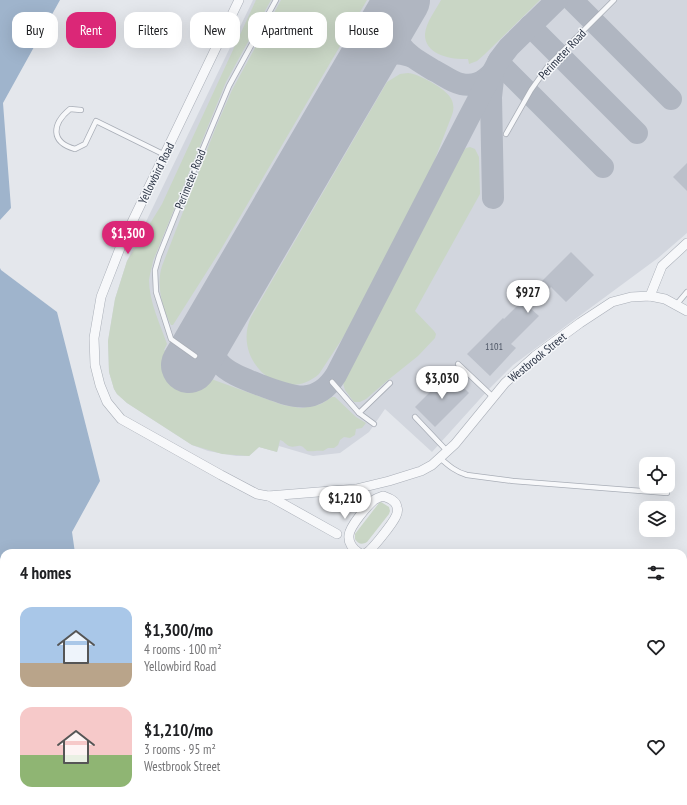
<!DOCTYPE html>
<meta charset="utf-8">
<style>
:root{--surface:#fff;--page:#f6f6f6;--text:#202124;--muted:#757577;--accent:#db2777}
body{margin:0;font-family:"PT Sans Narrow",sans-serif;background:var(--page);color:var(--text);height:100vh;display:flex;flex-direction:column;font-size:15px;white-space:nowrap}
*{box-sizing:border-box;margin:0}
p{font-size:13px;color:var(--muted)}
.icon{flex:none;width:22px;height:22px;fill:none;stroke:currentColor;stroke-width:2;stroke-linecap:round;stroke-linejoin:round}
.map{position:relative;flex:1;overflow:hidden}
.details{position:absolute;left:0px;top:549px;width:687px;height:256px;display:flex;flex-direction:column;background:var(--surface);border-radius:12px 12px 0 0;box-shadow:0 4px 16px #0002}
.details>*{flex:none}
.guide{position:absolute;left:12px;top:12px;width:400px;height:36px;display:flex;gap:8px}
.tools{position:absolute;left:639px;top:457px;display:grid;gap:8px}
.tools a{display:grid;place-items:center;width:36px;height:36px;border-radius:8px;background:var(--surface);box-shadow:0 4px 16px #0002;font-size:20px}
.price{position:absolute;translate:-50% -34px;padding:0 9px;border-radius:14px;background:#fff;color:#222;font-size:13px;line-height:26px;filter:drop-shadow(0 1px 2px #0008)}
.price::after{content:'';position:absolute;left:50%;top:24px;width:12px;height:9px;margin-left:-6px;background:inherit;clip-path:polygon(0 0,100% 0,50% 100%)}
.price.on{background:var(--accent);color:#fff}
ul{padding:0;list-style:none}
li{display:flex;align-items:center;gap:12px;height:100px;padding:0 20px}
li span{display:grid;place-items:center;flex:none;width:112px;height:80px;border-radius:12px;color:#555}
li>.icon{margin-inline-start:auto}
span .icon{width:48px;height:48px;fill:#fffc;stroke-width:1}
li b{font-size:17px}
h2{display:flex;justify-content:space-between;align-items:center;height:48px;padding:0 20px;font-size:17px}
.chip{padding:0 14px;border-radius:12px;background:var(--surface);box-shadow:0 4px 16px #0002;font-size:14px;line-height:36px}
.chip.on{background:var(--accent);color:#fff}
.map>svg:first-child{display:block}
.built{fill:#d2d6de}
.green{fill:#c9d6c5}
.water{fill:#9fb4cc}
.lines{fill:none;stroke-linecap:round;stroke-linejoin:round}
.river{stroke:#9fb4cc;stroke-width:15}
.taxiway{stroke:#b0b6c1;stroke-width:22}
.runway{stroke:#b0b6c1;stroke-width:56}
.building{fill:#bbc0ca}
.service-casing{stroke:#a9aeb7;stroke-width:6}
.minor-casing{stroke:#a9aeb7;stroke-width:10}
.service{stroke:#f7f8fa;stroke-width:4.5}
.minor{stroke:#f7f8fa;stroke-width:9}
.labels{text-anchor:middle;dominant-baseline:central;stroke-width:3;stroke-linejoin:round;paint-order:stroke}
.number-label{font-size:10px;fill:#4f5766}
.street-label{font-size:12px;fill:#2b3445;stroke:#f4f6f9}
</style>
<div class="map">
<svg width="687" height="805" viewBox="0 0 687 805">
<rect width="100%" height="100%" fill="#e4e7ec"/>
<!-- built -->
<polygon class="built" points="253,0 687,0 687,233 658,258 513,365 488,390 432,452 385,409 369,432 340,453 313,456 279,446 277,452 259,447 249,456 236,456 208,451 192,445 127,403 117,394 114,389 109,372 108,341 115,299 127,261"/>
<!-- green -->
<g class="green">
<path d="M256,0H271L226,82L153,261C152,267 150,273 149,280C149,301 160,324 167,344L164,350L214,380L283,405L301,408L321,404L332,397H335L356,417L366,423L362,428L356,429L355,435L350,438L344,437L340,440L338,445L334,448H328L323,451C317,450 313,452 307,451C299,441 297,449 289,446C285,444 284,441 280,440L277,452L259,447L249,456L222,454L192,445L127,403L117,394L114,389L109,372L108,341L115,299L127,261L162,204Z"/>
<path d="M281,0H367L220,251L173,325H171C162,309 156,284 162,266L216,127L232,90Z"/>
<path d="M441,0H540L485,54L477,61L469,64L468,59C452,60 424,55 425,34C426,22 436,10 441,0Z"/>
<path d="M408,73C417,74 423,78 431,82C444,90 458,98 452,115L430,172L352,324L319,374C283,406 231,361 251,317L387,82L400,74Z"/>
<polygon points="470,147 475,149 479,157 480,194 415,311 434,331 436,334 435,338 418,356 388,380 366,399 360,402 354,402 345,390 343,383 459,156 466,148"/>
<path d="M381,502L389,507L390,511L389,514L367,542C362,545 358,544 355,539V534L379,503Z"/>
</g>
<!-- water -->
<g class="water">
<polygon points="0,0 60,0 3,103 11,208 0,220"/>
<polygon points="0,268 1,270 57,312 100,481 72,532 75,553 4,553 4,801 101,801 94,805 0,805"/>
</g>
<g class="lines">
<!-- river -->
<polyline class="river" points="220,801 222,805"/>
<!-- taxiway -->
<g class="taxiway">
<polyline points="572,0 671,99"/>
<path d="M398,7C389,45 404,52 433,70C442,74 451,82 461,84C474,87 483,82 492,73"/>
<polyline points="530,26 637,133"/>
<polyline points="498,62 603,167"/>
<path d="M360,72C375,56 387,49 410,56"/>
<polyline points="493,79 491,97 493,198"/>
<path d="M218,317C201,361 223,371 260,385C290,396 315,408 336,375L468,119L499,60L509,47L557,0"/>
</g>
<!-- runway -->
<polyline class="runway" points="189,365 402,0"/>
</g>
<!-- building -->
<g class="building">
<polygon points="687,163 687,191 673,177"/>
<polygon points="571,252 594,275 566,302 551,287 530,308 539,316 511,344 516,348 490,376 467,354 503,318 504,319"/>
<polygon points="449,373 469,393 435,427 415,407"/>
</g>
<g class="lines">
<defs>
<g id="service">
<path d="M81,110L70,109C52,124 50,142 75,149L85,144L96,121L165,155"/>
<polyline points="506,134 531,90 548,66 614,0"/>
<polyline points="676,305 687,292"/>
<polyline points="195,356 171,339 156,292 155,270 159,256 179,206 229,86 276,0"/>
<polyline points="458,364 493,397"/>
<polyline points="332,382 359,413 374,424"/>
<polyline points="359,413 390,383"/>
<polyline points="415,417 448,452"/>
<path d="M440,458C449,466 456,472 467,475L513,481L667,493"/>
</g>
<g id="minor">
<polyline points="239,0 122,243 101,297 94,338 95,365 100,385 107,402 121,419 221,475 257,494 268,496 356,489 389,481 421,471 432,465 455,444 505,383 535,356 580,323 612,302 631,297 650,296 665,299 687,311"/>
<polyline points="650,296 662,266 687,243"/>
<polyline points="269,496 337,534"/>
<path d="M359,553C353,549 348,543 349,535C350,526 367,506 374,500C377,498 380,497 383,496C388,498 396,500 397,507C398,510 397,514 396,516C393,523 372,550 366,553"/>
<polyline points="683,597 687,597"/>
<polyline points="361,801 368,805"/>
<polyline points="174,805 175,801"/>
<polyline points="507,805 509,801"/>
</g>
</defs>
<!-- service casing -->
<use href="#service" class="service-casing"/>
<!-- minor casing -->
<use href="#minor" class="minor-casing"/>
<!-- service -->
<use href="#service" class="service"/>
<!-- minor -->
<use href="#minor" class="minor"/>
</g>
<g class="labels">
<!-- number labels -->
<g class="number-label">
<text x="494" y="346">1101</text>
</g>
<!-- street labels -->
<g class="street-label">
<text transform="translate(562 54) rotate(-47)">Perimeter Road</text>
<text transform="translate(156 173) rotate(-64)">Yellowbird Road</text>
<text transform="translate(190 179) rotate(-68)">Perimeter Road</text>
<text transform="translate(537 357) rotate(-39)">Westbrook Street</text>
</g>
</g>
</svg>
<div class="tools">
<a><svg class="icon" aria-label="locate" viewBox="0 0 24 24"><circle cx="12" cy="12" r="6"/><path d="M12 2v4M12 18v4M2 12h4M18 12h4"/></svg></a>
<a><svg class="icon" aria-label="layers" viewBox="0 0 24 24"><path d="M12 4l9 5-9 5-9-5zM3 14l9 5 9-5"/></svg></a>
</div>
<b class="price on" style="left:128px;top:255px">$1,300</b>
<b class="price" style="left:528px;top:314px">$927</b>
<b class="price" style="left:442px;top:400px">$3,030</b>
<b class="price" style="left:345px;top:520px">$1,210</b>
<div class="guide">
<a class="chip">Buy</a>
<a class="chip on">Rent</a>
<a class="chip">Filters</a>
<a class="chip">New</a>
<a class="chip">Apartment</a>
<a class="chip">House</a>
</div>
<section class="details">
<h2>4 homes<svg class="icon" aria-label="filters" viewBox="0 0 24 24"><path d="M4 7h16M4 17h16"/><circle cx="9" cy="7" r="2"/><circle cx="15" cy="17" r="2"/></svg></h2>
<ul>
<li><span style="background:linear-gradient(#a9c7e8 70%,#b9a48a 0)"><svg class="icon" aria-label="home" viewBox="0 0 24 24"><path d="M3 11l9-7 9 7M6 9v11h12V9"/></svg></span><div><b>$1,300/mo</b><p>4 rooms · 100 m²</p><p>Yellowbird Road</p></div><svg class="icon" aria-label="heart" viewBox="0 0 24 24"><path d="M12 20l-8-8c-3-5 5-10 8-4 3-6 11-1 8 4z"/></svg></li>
<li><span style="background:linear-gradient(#f6c9c9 60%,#8fb573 0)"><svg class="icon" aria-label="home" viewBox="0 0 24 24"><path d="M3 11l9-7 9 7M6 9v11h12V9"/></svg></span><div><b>$1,210/mo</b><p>3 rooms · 95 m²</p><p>Westbrook Street</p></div><svg class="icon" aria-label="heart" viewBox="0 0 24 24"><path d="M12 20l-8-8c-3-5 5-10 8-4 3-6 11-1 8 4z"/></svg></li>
</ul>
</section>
</div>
